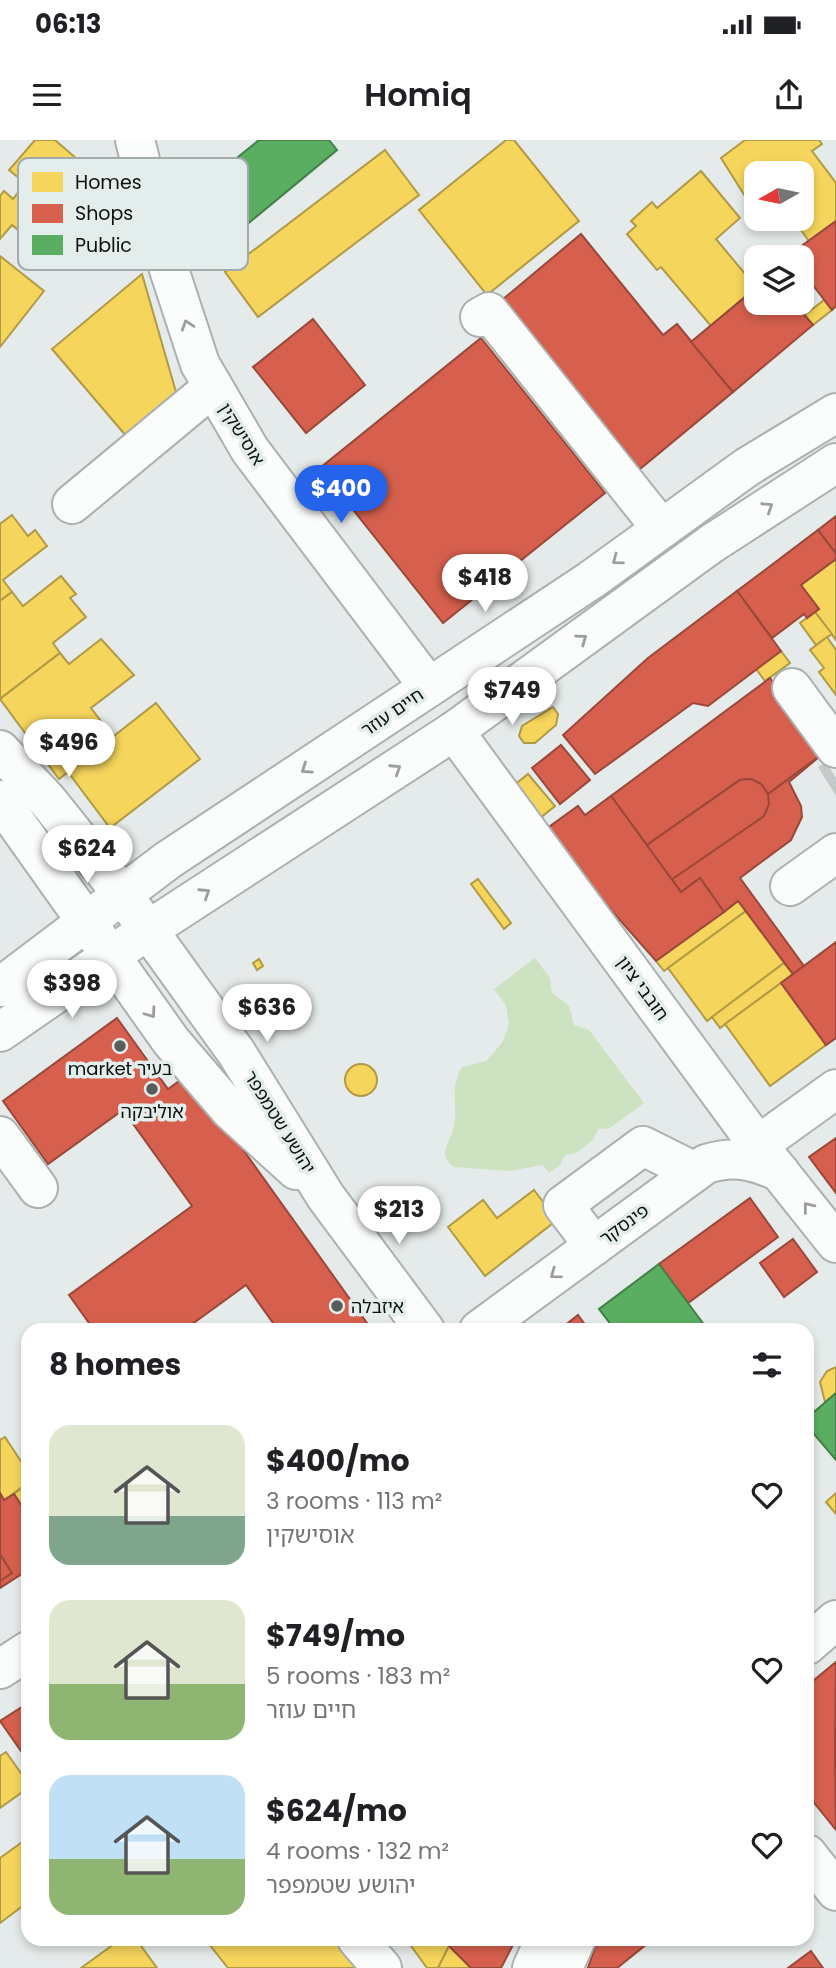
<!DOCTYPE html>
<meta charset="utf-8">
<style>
:root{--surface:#fff;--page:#f6f6f6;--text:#202124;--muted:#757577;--accent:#2563eb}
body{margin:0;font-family:Poppins,"Noto Sans Hebrew",sans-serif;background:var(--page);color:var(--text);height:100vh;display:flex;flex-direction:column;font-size:26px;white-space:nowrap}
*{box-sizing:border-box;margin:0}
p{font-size:23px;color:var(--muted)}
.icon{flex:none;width:38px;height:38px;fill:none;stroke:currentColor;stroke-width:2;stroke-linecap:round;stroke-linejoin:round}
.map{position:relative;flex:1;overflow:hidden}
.sheet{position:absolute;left:21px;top:1183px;width:793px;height:623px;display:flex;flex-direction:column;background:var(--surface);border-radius:21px;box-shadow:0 4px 10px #0003}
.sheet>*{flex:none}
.needle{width:46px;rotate:261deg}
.controls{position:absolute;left:744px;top:21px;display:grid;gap:14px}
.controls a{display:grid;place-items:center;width:70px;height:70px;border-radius:14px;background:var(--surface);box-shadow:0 4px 10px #0003;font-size:35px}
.price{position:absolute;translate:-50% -60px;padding:0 16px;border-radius:24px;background:#fff;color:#222;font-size:23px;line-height:46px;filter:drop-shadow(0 2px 4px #0008)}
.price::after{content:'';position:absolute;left:50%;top:42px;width:21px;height:16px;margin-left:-10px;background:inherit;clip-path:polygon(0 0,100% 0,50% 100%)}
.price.active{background:var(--accent);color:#fff}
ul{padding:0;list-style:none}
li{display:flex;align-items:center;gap:21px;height:175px;padding:0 28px}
li span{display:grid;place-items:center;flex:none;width:196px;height:140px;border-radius:21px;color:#555}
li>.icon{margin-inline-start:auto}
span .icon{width:84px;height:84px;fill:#fffc;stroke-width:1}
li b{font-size:30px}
h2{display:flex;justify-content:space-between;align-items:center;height:84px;padding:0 28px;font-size:30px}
.status{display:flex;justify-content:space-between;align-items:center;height:49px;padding:0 35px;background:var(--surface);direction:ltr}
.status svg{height:19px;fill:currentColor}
header{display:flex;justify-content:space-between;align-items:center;height:91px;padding:0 28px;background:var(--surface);font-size:32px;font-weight:600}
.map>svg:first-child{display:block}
.green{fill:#cce2c1}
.homes{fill:#f6d55c;stroke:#b09a45;stroke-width:2}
.shops{fill:#d6604d;stroke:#99483a;stroke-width:2}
.public{fill:#5aae61;stroke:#437f48;stroke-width:2}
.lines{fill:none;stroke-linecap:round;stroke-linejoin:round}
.minor-tunnel{stroke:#c4cac9;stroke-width:38;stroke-dasharray:38 19;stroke-linecap:butt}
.minor-casing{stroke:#acb1b0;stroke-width:42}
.minor{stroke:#fbfcfc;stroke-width:38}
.oneway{stroke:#9b9e9d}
.poi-dot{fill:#585d5c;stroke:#e3edec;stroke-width:2.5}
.labels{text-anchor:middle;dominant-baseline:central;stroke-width:7;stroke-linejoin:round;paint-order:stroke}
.street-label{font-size:18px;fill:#0c100f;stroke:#e3edec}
.poi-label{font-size:18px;fill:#0c100f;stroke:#e3edec}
.key{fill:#e3edec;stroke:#a2abaa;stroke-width:2}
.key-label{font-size:19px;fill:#0c100f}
</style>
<div class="status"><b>06:13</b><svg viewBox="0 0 49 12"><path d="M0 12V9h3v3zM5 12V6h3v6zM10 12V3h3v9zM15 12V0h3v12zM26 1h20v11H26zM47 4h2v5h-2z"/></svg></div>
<header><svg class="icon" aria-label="menu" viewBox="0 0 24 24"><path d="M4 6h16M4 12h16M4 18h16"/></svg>Homiq<svg class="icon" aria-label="share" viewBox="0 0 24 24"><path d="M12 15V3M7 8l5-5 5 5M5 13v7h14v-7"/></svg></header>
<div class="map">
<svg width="836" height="1828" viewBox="0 0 836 1828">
<rect width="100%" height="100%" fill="#e5ebea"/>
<!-- green -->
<path class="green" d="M535,818L550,838L552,853C571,868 568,859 574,885L589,890L644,963L610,988L598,989L593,1000L576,1013L565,1015L560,1025L549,1033L543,1025L509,1031L454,1027C449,1023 446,1020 445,1013C445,1005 452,996 454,987C458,965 449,948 462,927L486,921L502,903L509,884L506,865L494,849Z"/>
<!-- homes -->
<g class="homes">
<polygon points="35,0 55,0 84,25 64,49 98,79 59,125 12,85 0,99 0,56 4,51 13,59 25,43 9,30"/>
<polygon points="506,0 514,0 579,81 487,155 419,70"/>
<polygon points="745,0 819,0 822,4 812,11 836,43 836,81 809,101 793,79 802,79 802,33 756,33 756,60 750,64 721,18"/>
<polygon points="385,10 419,55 258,177 225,132"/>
<polygon points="701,31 740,78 716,99 756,147 711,186 661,127 657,130 627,94 636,86 631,81 652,62 657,68"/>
<polygon points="0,116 44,151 0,207"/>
<polygon points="142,134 180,266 133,304 52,209"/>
<polygon points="824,160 832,170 813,185 805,175"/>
<polygon points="447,276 521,368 438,435 364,344"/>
<polygon points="12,375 28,396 35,390 47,406 3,440 12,452 0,461 0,384"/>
<polygon points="836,419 836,500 815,472 819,469 801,445"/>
<polygon points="61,436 76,454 70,458 86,477 53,503 60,513 0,559 0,461 12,452 23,466"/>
<polygon points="815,472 832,494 816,505 800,483"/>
<polygon points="827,497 836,510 836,555 819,532 824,528 810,510"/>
<polygon points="101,499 134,535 91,568 113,597 59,639 0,559 60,513 69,524"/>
<polygon points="781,511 790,523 765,541 756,529"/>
<polygon points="156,563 200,619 110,688 68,632"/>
<polygon points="553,567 558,574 556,585 535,603 524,603 519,596 522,586"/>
<polygon points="528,634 555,666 534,683 507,651"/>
<polygon points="478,739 511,783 504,789 471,744"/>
<polygon points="738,761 746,771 664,831 656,821"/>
<polygon points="746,771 784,823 707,881 668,828"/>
<polygon points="259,819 263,826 257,830 253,823"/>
<polygon points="784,823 793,834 720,888 712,877"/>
<polygon points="781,843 826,905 770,946 725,884"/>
<polygon points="104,918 133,958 64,1008 35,968"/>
<circle cx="361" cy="940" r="16"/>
<polygon points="534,1050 557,1080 485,1136 448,1087 483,1060 497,1078"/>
<polygon points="836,1227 836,1253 825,1262 820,1242 827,1231"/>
<polygon points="5,1297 28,1332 28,1343 4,1360 0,1353 0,1300"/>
<polygon points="28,1343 28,1375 14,1354"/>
<polygon points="836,1353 836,1374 826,1362"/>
<polygon points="836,1522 836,1609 810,1630 807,1626 807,1546"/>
<polygon points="832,1526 836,1531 836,1591 807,1555 807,1546"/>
<polygon points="6,1612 28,1643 28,1648 0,1668 0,1616"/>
<polygon points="28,1698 28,1762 0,1783 0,1718"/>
<polygon points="121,1799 136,1799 157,1828 81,1828"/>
<polygon points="205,1799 334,1799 357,1828 228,1828"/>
<polygon points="406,1799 449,1799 449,1806 438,1828 427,1828"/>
<polygon points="598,1799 653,1799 617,1828 588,1828"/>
<polygon points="449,1806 471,1828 438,1828"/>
</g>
<!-- shops -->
<g class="shops">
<polygon points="836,81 836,166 832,170 802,131 802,117 789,115"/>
<polygon points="581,94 663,195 677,184 733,252 640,329 502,160"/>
<polygon points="756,148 756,163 794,163 813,185 733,252 691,202"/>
<polygon points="313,179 365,245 306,293 253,227"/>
<polygon points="481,198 605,353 443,483 320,328"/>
<polygon points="836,376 836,414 818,390"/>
<polygon points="818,390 836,414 836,419 801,445 819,469 807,478 804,474 772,498 737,451"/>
<polygon points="737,451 781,511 708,566 693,563 595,634 563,595 648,518"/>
<polygon points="770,538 825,612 768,654 761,644 751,639 740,640 647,705 611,656"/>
<polygon points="561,605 590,640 560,664 532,628"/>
<polygon points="825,612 789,642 801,666 802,677 791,700 740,738 804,826 793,834 738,761 724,772 700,738 681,752 647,705 740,640 751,639 761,644 768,654"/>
<polygon points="751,639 761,644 768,654 769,664 764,676 671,740 647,705 740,640"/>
<polygon points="611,656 681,752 700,738 724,772 656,821 542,692 578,666 585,675"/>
<polygon points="836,802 836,898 826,905 781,843"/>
<polygon points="117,878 168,949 189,934 372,1190 278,1190 246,1145 184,1190 94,1190 69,1155 192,1066 123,970 48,1024 3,961"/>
<polygon points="836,998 836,1053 809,1017"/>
<polygon points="750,1058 778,1097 688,1163 659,1124"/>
<polygon points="793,1099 817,1132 784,1157 760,1123"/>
<polygon points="578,1175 589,1190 559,1190"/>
<polygon points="0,1353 4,1360 14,1354 28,1375 28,1430 0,1448"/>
<polygon points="0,1414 12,1433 0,1441"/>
<polygon points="836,1522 835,1609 836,1690 807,1654 807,1546"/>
<polygon points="28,1563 28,1621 0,1581"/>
<polygon points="449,1799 516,1799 501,1828 471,1828 449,1806"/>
<polygon points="598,1799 653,1799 617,1828 588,1828"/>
<polygon points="811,1811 823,1828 788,1828"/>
</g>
<!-- public -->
<g class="public">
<polygon points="259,0 329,0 337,10 233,96 221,80 231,71 207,42"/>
<polygon points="659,1124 688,1163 708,1190 615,1190 599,1169"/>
<polygon points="836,1253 836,1320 807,1286 807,1278"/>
</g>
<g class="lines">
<!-- minor-tunnel -->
<polyline class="minor-tunnel" points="828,643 836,638"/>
<defs>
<g id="minor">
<polyline points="135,0 161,105 200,224 250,310 429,547"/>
<polyline points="480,177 489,172 661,388"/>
<polyline points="72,364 213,247"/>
<polyline points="792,548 836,608"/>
<polyline points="454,591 758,1005 836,1103"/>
<polyline points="0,610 48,661 123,755 236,912 326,1057 425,1190"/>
<polyline points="0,660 171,901 230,970 296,1030"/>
<polyline points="790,746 836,713"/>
<polyline points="0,847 168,720 591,440 747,327 836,273"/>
<polyline points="0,892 148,790 454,591 711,404 836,323"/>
<polyline points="0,996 38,1048"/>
<polyline points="758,1005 836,949"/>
<polyline points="594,1106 563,1065 643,1006 695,1032"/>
<path d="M479,1190L706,1024C734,1015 753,1020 780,1032"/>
<polyline points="807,1505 836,1480"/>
<polyline points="0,1529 28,1511"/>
<polyline points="807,1714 836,1751"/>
<polyline points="357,1799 382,1828"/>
<polyline points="532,1828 545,1799"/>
<polyline points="563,1828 576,1799"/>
</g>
</defs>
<!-- minor casing -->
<use href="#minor" class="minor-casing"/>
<!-- minor -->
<use href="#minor" class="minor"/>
</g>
<!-- one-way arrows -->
<defs><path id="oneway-chevron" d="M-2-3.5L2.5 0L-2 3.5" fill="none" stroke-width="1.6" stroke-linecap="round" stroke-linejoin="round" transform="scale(1.75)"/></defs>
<g class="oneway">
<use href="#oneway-chevron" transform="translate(187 185) rotate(-108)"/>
<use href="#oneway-chevron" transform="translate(768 367) rotate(-33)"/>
<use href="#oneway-chevron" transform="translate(617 420) rotate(143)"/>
<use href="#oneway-chevron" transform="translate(582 499) rotate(-36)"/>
<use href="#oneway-chevron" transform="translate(306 629) rotate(146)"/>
<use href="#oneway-chevron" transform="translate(396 629) rotate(-33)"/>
<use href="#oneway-chevron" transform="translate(205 753) rotate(-33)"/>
<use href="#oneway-chevron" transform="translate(151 873) rotate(54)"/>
<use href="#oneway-chevron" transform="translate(808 1067) rotate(-129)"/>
<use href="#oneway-chevron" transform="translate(555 1134) rotate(144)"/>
</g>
<!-- markers -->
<g class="poi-dot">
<circle cx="120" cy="906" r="7"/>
<circle cx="152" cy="949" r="7"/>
<circle cx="337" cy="1166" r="7"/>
</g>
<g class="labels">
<!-- street labels -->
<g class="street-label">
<text transform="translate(242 294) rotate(58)">אוסישקין</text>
<text transform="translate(392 572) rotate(-34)">חיים עוזר</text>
<text transform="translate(643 848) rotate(54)">חובבי ציון</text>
<text transform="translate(280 982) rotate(58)">יהושע שטמפפר</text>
<text transform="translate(624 1084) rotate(-36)">פינסקר</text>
</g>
<!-- poi labels -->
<g class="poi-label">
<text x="120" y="928">market בעיר</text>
<text x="152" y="971">אוליבקה</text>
<text x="351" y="1166" text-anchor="start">איזבלה</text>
</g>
</g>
<!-- legend -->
<rect x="18" y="18" width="230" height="112" rx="10" class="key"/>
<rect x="32" y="32" width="31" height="20" fill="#f6d55c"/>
<rect x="32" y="64" width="31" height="19" fill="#d6604d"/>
<rect x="32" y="95" width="31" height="20" fill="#5aae61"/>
<g class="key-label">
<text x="75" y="49">Homes</text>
<text x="75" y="80">Shops</text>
<text x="75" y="112">Public</text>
</g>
</svg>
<div class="controls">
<a><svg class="needle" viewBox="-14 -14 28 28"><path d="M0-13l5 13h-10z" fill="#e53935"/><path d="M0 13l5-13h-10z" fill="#757577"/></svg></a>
<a><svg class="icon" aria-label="layers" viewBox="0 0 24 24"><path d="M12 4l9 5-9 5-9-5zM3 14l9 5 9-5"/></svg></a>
</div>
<b class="price active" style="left:341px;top:385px">$400</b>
<b class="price" style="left:485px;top:474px">$418</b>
<b class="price" style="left:512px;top:587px">$749</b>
<b class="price" style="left:69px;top:639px">$496</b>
<b class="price" style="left:87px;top:745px">$624</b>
<b class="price" style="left:72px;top:880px">$398</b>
<b class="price" style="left:267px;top:904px">$636</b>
<b class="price" style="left:399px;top:1106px">$213</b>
<section class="sheet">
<h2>8 homes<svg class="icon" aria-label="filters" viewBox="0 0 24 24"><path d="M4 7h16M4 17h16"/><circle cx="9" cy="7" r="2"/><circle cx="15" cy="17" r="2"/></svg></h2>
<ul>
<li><span style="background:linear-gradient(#dfe7d0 65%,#7fa58c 0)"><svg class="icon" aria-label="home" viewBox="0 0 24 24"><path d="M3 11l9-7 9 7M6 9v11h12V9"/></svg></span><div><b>$400/mo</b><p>3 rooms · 113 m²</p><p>אוסישקין</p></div><svg class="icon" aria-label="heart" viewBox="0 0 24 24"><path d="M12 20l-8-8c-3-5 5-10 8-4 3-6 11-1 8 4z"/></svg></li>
<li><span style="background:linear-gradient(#dfe7d0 60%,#8fb573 0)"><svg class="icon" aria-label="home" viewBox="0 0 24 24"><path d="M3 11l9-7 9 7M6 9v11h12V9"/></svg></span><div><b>$749/mo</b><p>5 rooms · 183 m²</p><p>חיים עוזר</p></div><svg class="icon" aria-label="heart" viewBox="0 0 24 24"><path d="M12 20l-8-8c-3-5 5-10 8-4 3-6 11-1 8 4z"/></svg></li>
<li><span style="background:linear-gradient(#bfe0f5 60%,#8fb573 0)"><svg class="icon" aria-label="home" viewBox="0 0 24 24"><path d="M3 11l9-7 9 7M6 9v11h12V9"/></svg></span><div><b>$624/mo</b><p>4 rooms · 132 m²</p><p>יהושע שטמפפר</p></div><svg class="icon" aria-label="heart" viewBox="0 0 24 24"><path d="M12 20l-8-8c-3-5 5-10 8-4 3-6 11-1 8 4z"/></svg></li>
</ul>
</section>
</div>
